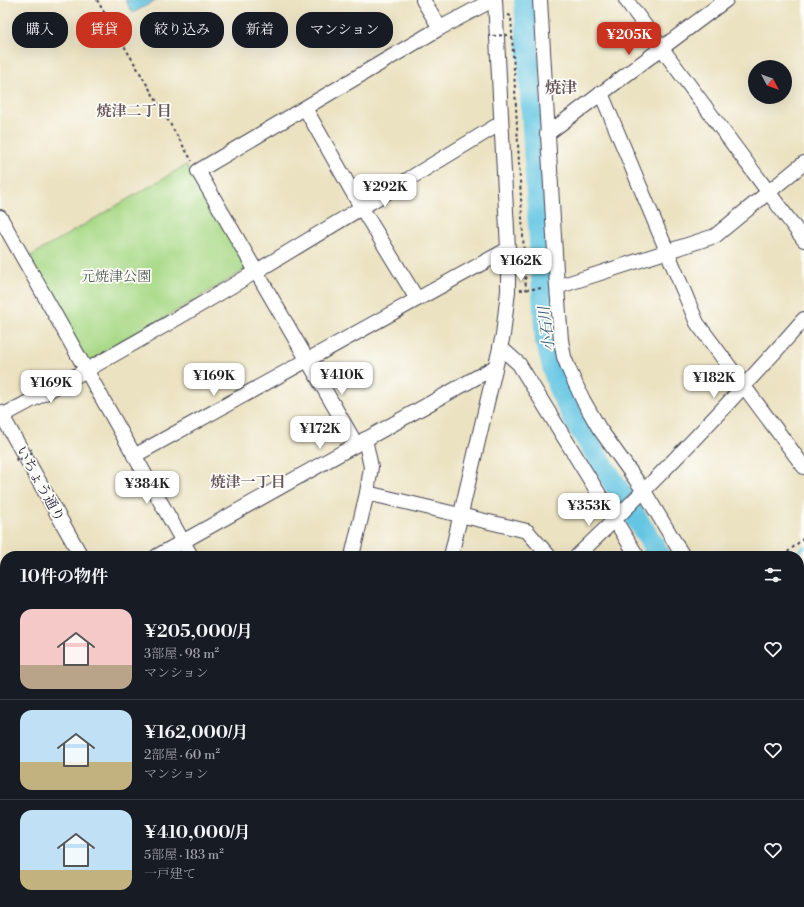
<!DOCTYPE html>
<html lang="ja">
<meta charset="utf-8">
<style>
:root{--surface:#171b24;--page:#20242c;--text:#f1f3f6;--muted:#9ea1a6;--line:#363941;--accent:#c8321e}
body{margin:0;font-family:"Libre Bodoni","Noto Serif JP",serif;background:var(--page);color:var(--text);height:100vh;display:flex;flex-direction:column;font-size:15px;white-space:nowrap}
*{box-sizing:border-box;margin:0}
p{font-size:13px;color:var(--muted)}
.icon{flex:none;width:22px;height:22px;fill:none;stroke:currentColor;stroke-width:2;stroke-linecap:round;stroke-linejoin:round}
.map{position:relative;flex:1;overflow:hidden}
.panel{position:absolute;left:0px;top:551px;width:804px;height:356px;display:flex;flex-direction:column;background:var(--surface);border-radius:16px 16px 0 0;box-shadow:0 4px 16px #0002}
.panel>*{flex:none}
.top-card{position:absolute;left:12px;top:12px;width:400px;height:36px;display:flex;gap:8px}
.needle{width:26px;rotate:131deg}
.tools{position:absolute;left:748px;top:60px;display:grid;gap:8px}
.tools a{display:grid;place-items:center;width:44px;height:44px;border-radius:50%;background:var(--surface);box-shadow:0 4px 16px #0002;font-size:20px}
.price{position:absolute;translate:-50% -34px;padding:0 9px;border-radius:8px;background:#fff;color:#222;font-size:13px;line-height:26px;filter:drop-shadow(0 1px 2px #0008)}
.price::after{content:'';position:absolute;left:50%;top:24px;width:12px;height:9px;margin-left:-6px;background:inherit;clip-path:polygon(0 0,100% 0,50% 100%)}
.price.active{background:var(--accent);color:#fff}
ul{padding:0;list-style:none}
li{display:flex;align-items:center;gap:12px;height:100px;padding:0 20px}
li+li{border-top:1px solid var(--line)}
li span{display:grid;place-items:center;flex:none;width:112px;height:80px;border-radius:12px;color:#555}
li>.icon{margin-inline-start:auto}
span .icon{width:48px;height:48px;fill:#fffc;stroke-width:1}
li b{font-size:17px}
h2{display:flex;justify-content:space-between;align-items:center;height:48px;padding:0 20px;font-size:17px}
.pill{padding:0 14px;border-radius:16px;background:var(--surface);box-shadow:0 4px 16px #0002;font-size:14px;line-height:36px}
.pill.active{background:var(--accent);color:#fff}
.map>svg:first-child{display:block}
.green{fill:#a9d987;stroke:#667e61}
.water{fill:#65c6e3;stroke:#44748f}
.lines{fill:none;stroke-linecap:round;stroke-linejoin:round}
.stream{stroke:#65c6e3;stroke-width:3.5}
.river{stroke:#65c6e3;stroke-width:22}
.minor-casing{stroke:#403f4f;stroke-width:16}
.major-casing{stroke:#403f4f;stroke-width:20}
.path{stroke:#403f4f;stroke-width:2;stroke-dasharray:3 3;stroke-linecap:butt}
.minor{stroke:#fff;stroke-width:14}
.major{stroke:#fff;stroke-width:18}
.path-bridge{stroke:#403f4f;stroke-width:2;stroke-dasharray:3 3;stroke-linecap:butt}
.labels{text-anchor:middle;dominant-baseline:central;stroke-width:3.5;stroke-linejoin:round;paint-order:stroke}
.park-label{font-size:14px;fill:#4a5952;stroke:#fdfcf7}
.street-label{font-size:14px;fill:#22223b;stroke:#fdfcf7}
.neighbourhood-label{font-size:15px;font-weight:bold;fill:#66565c;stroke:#fdfcf7}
.water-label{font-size:15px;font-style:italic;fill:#395b76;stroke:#fdfcf7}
.quarter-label{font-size:16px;font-weight:bold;fill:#66565c;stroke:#fdfcf7}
</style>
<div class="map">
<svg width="804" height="907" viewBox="0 0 804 907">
<rect width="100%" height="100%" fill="#fdfcf7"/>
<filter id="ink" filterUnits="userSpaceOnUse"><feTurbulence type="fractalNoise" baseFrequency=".025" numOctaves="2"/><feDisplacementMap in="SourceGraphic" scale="8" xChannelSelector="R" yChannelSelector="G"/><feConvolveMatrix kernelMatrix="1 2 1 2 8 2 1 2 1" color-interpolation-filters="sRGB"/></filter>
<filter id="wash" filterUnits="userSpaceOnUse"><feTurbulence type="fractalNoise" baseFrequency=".012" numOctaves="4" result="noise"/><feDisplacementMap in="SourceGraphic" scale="16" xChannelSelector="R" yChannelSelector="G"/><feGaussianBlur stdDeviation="0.9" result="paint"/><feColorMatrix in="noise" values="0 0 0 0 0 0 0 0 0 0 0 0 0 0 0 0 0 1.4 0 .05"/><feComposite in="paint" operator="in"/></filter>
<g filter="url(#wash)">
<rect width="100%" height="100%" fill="#ebe2c1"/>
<!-- green -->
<g class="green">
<polygon points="186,165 248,268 89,363 29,257"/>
<polygon points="699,902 790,902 789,907 698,907"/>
</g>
<!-- water -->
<polygon class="water" points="125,0 156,0 133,13"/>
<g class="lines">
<!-- stream -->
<polyline class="stream" points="794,556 804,547"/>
<!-- river -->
<g class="river">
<polyline points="525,0 546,341 558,386 575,421 660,556"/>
<polyline points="799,781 804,790"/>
</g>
</g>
</g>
<g filter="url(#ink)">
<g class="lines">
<defs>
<g id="minor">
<polyline points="423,0 440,28"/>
<polyline points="540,0 557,287 561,340 564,357 570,372 583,400 599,428 644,491 683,556"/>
<polyline points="626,0 804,240"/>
<polyline points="601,93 697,323 804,467"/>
<polyline points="305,108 361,207 417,299"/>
<polyline points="547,134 726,0"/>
<polyline points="0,217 191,556"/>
<polyline points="557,287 715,236 804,163"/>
<polyline points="500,347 519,364 637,556"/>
<polyline points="0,412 81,556"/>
<path d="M0,417C171,327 335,223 501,123"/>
<polyline points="356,444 198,171 440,28 485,4 489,0"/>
<polyline points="134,456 508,249"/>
<polyline points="367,493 527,531 549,556"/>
<polyline points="157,556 495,367"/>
<polyline points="352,556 367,493 371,467 365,439"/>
<polyline points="451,556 503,335 508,291 508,249 495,0"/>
<path d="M577,556C657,480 732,401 804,319"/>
<polyline points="0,630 5,638"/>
<polyline points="0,797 5,804"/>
<polyline points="799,817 804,816"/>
<polyline points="799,831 801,840 799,893"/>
<polyline points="77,902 81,907"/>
<polyline points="164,902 167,907"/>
<polyline points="503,902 521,907"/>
<polyline points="624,902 641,907"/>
<polyline points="369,907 370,902"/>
<polyline points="446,907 447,902"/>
<polyline points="692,907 694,902"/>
<polyline points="796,907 797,902"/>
</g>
<g id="major">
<polyline points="272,902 274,907"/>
<polyline points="564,902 582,907"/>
<polyline points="20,907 28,902"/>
</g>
</defs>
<!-- minor casing -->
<use href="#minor" class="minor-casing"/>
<!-- major casing -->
<use href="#major" class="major-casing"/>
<!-- path -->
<g class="path">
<polyline points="97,0 192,161"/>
<polyline points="508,15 511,16 526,290"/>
<polyline points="520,290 544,288"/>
<polyline points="783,556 804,538"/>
<polyline points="799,743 804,752"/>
</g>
<!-- minor -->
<use href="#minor" class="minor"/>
<!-- major -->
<use href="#major" class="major"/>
<!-- path-bridge -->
<g class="path-bridge">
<polyline points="489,34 489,36 508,35 508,33"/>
<polyline points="16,458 17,461 33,452 31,449"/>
</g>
</g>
</g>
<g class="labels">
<!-- park labels -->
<g class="park-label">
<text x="116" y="277">元焼津公園</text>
</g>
<!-- street labels -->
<g class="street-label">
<text transform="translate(40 484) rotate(61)">いちょう通り</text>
</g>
<!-- neighbourhood labels -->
<g class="neighbourhood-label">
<text x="134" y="111">焼津二丁目</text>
<text x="248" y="482">焼津一丁目</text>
</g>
<!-- water labels -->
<g class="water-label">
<text transform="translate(547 329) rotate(-97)">小石川</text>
</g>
<!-- quarter labels -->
<g class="quarter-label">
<text x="561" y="88">焼津</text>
</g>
</g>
</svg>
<div class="tools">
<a><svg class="needle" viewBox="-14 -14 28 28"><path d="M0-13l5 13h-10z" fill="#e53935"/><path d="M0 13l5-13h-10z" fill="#9ea1a6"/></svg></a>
</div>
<b class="price active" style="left:629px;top:56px">¥205K</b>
<b class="price" style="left:385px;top:208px">¥292K</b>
<b class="price" style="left:521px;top:282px">¥162K</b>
<b class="price" style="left:342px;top:396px">¥410K</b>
<b class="price" style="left:214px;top:397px">¥169K</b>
<b class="price" style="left:714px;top:399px">¥182K</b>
<b class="price" style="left:51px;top:404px">¥169K</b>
<b class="price" style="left:320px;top:450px">¥172K</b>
<b class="price" style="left:147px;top:505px">¥384K</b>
<b class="price" style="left:589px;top:527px">¥353K</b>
<div class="top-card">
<a class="pill">購入</a>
<a class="pill active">賃貸</a>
<a class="pill">絞り込み</a>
<a class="pill">新着</a>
<a class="pill">マンション</a>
</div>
<section class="panel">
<h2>10件の物件<svg class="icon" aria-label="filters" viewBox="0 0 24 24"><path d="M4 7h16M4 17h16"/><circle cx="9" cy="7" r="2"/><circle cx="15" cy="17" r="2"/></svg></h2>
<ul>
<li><span style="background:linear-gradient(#f6c9c9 70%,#b9a48a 0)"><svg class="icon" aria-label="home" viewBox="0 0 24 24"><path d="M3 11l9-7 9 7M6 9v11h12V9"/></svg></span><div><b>¥205,000/月</b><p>3部屋 · 98 m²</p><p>マンション</p></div><svg class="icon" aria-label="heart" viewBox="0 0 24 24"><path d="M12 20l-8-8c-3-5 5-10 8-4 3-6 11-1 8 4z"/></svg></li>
<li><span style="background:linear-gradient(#bfe0f5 65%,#c2b280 0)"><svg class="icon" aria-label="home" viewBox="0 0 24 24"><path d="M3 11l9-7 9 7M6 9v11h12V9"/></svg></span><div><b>¥162,000/月</b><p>2部屋 · 60 m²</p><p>マンション</p></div><svg class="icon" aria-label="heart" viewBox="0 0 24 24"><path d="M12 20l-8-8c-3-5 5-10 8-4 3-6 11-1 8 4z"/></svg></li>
<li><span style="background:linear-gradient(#bfe0f5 75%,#c2b280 0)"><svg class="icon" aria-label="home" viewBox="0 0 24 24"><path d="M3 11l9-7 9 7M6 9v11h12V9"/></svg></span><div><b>¥410,000/月</b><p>5部屋 · 183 m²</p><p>一戸建て</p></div><svg class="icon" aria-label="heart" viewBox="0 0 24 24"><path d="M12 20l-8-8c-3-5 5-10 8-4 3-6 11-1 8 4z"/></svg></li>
</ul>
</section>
</div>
